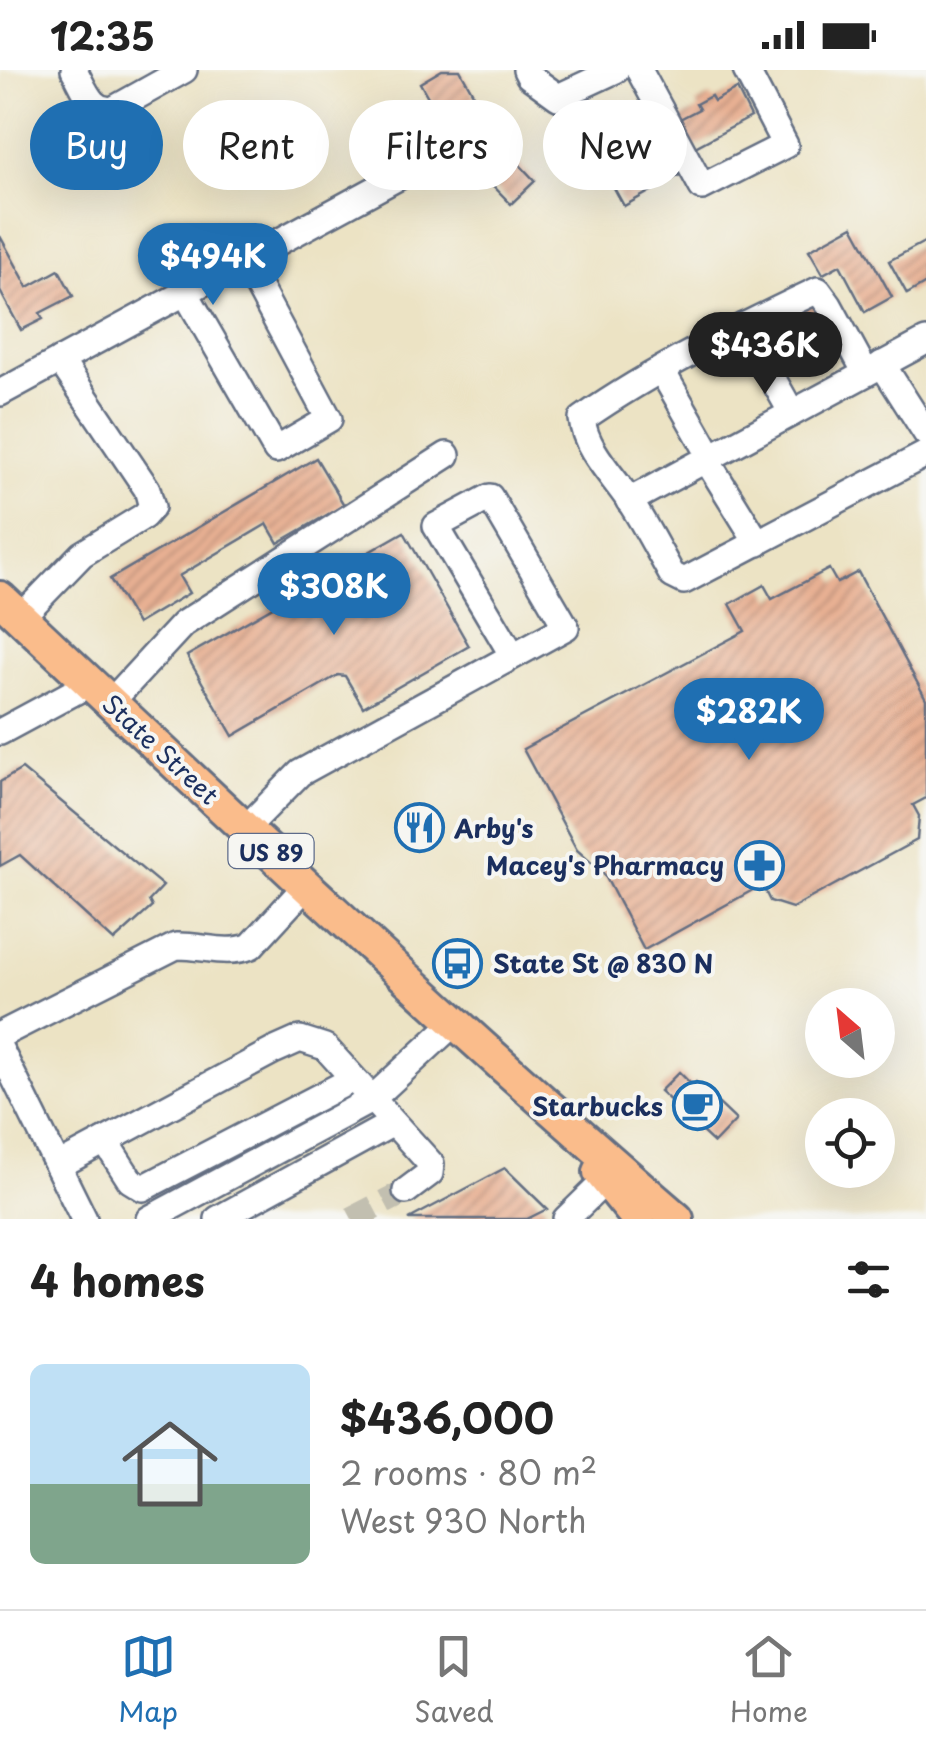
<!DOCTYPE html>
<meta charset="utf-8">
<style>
:root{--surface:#fff;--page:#f6f6f6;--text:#222;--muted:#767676;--line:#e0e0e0;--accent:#1f6fb2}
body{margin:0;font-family:"Playpen Sans",sans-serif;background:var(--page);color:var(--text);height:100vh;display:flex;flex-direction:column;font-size:38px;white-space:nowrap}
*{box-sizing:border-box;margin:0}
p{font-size:32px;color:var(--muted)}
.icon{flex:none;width:55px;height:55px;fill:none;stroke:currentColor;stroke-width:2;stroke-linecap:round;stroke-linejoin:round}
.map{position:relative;height:1149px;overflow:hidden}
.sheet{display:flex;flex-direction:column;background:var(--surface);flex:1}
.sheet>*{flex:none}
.hud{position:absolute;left:30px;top:30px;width:868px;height:90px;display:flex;gap:20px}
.needle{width:65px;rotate:332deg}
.controls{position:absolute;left:805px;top:918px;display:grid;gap:20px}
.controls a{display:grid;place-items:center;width:90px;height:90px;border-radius:50%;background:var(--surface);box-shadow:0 10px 40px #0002;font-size:50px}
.price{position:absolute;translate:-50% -85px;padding:0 22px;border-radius:35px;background:var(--accent);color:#fff;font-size:32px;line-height:65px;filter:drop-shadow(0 2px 5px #0008)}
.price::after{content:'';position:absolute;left:50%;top:60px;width:30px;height:22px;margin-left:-15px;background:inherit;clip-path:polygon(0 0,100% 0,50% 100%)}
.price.on{background:#222;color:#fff}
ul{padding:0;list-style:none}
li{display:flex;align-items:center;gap:30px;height:250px;padding:0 30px}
li span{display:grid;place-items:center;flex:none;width:280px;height:200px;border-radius:15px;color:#555}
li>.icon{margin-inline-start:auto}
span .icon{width:120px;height:120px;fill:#fffc;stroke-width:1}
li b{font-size:42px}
h2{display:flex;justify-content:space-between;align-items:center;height:120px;padding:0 30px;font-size:42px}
.tag{padding:0 35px;border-radius:45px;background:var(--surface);box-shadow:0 10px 40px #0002;font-size:35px;line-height:90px}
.tag.on{background:var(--accent);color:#fff}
.status{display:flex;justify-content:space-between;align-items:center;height:70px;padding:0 50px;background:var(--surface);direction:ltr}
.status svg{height:28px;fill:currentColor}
.tab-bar{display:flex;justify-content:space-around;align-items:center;height:140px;border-top:2px solid var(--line);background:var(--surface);font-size:28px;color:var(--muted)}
.tab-bar a{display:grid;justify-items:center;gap:5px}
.tab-bar .on{color:var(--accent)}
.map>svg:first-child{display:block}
.building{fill:url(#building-hatch)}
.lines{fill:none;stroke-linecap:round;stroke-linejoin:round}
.minor-tunnel{stroke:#c2bfb0;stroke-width:25;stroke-dasharray:25 12;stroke-linecap:butt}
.minor-casing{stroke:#646e82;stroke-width:30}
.major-casing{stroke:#646e82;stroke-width:38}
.minor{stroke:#fff;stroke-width:25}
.major{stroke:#fabc8b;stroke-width:32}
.labels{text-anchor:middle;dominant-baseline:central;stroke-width:8;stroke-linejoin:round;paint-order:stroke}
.shield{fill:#f6f6f2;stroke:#5d6b8a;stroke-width:2.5}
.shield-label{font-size:22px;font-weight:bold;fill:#1b2f5e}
.street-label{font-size:25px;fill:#1b2f5e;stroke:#f6f6f2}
.poi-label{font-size:25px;font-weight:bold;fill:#1b2f5e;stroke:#f6f6f2;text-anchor:start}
</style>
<div class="status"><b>12:35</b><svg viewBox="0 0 49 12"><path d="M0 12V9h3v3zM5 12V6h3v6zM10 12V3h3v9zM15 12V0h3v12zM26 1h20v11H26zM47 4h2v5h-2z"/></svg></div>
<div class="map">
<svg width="926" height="1149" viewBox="0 0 926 1149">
<defs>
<pattern id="building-hatch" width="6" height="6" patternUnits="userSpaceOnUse" patternTransform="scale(2.5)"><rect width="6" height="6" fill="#e8b093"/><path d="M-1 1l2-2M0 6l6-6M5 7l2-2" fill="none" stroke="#bb907b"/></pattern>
</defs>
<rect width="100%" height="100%" fill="#f6f6f2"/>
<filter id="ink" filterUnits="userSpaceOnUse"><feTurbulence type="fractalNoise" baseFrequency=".01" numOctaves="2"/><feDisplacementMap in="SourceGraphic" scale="20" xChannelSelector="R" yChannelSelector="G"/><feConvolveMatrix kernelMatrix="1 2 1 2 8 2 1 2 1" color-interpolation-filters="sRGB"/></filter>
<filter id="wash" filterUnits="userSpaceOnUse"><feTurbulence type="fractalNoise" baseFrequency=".0048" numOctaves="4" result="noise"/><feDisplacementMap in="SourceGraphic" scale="40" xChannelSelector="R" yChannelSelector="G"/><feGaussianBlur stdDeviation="2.25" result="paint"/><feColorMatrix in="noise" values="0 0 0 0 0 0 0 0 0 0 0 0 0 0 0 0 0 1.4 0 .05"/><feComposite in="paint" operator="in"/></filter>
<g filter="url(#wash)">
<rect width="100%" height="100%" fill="#ece3c4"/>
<g id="blocks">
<!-- building -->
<g class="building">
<polygon points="442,0 460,0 480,36 445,57 420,13"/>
<polygon points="737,19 751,47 693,78 678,50 699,39 696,34 711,26 714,31"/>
<polygon points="490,63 535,111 511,134 465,87"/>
<polygon points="667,75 683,103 624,136 608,107 629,96 625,89 642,80 646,86"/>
<polygon points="853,156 892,227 865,242 840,195 823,204 809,180"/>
<polygon points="0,166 28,217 59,200 73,226 40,243 43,249 21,260 0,221"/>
<polygon points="926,171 926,213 907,224 889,191"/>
<polygon points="815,230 831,260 775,291 759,261"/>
<polygon points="316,388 344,435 278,473 267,454 179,506 189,523 137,554 110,509"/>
<polygon points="404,462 469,576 363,637 345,606 338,605 233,666 187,586"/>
<polygon points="829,499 837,513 858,502 926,629 926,728 913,735 919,746 917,770 792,838 770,831 762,815 644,880 604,804 577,780 523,679 745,561 730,534 764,515 772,529"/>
<polygon points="22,699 163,816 149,831 152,837 114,871 20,785 0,796 0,712"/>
<polygon points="679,1002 693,1016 696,1012 736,1050 714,1073 699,1059 697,1062 687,1053 691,1050 660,1021"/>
<polygon points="505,1098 547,1139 527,1149 409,1149"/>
</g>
</g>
</g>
<g filter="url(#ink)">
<use href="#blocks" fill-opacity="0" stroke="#646e82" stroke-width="2.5"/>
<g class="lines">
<!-- minor-tunnel -->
<polyline class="minor-tunnel" points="352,1149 406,1121"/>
<defs>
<g id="minor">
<path d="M74,0C84,17 91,44 114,39L184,0"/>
<polyline points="526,0 529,6 558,27 616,0"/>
<polyline points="639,0 702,117 785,75 746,0"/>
<polyline points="185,222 276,380 329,349 244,190"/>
<polyline points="743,256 792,343"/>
<polyline points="882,294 926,363"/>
<polyline points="662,301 711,387"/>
<path d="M866,303L829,235L818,220C738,258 655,298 582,349C585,379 613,406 629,430C645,454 658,480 672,505L684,511L926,384"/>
<polyline points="0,323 400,106"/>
<polyline points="706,389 758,473"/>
<polyline points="629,431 926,271"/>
<polyline points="21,547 82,484 144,446 152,437 147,419 60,290"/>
<polyline points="110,633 183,554 447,385"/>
<polyline points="0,662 89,614"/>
<polyline points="246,758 300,703 566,557 490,427 436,456 513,586"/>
<path d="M0,965L176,876C202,875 226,886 251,876L307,815"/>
<polyline points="0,979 84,1149"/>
<polyline points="105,1071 130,1110 143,1118 353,1009"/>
<polyline points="58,1096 273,981 300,969 325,977 431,1094 430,1103 406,1121"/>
<polyline points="149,1149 371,1030 455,952"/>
<polyline points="218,1149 393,1053"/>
<polyline points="566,1149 606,1110"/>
</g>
<g id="major">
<path d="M0,528C222,738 445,949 677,1149"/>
<polyline points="600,1102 638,1149"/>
</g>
</defs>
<!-- minor casing -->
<use href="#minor" class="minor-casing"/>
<!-- major casing -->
<use href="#major" class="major-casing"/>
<!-- minor -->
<use href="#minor" class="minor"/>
<!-- major -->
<use href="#major" class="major"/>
</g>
</g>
<!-- icons -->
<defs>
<symbol id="restaurant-ring" viewBox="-11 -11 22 22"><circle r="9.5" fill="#f6f6f2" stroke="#1f6fb2" stroke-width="1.5"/><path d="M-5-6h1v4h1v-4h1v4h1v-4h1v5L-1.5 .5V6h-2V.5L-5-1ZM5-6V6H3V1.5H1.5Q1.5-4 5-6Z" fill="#1f6fb2"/></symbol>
<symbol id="pharmacy-ring" viewBox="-11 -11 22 22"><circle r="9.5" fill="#f6f6f2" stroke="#1f6fb2" stroke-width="1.5"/><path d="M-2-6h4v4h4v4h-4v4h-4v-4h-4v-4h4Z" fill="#1f6fb2"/></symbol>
<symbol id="bus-ring" viewBox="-11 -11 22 22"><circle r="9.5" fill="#f6f6f2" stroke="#1f6fb2" stroke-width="1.5"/><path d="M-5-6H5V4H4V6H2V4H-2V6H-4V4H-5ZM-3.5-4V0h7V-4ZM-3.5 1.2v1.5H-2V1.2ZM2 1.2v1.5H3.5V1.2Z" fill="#1f6fb2"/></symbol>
<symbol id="cafe-ring" viewBox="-11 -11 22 22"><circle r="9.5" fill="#f6f6f2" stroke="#1f6fb2" stroke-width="1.5"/><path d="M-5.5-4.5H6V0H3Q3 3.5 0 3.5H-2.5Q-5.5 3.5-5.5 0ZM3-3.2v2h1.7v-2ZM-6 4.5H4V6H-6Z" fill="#1f6fb2"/></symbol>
</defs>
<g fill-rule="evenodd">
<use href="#restaurant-ring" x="392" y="730" width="55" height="55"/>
<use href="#pharmacy-ring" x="732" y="768" width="55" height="55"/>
<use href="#bus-ring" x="430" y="866" width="55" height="55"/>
<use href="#cafe-ring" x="670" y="1008" width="55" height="55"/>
</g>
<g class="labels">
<!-- shield labels -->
<rect class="shield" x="228.5" y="764" width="85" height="34" rx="8"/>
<g class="shield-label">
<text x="271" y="781">US 89</text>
</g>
<!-- street labels -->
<g class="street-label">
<text transform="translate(161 679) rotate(43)">State Street</text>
</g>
<!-- poi labels -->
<g class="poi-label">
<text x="454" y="758">Arby's</text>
<text x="724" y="795" text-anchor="end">Macey's Pharmacy</text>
<text x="493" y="893">State St @ 830 N</text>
<text x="663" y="1036" text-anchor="end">Starbucks</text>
</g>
</g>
</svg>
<div class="controls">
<a><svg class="needle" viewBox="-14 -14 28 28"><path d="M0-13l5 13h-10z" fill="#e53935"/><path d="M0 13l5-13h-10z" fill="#767676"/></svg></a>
<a><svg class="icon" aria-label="locate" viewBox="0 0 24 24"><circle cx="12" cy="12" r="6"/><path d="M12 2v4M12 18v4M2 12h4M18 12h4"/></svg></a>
</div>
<b class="price" style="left:213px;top:238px">$494K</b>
<b class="price on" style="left:765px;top:327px">$436K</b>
<b class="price" style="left:334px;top:568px">$308K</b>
<b class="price" style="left:749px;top:693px">$282K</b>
<div class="hud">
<a class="tag on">Buy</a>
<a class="tag">Rent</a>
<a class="tag">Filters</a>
<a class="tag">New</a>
</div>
</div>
<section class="sheet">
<h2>4 homes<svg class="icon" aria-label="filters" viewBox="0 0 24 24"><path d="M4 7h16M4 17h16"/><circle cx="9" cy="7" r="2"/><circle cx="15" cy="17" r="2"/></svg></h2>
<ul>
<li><span style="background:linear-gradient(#bfe0f5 60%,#7fa58c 0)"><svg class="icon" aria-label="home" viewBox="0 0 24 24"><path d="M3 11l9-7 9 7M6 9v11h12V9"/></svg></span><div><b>$436,000</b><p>2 rooms · 80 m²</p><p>West 930 North</p></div></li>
</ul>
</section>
<nav class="tab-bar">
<a class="on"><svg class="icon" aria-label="map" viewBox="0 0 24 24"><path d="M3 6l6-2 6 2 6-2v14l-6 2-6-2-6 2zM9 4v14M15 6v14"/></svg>Map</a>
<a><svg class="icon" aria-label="saved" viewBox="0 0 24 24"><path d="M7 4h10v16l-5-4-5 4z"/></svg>Saved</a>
<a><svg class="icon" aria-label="home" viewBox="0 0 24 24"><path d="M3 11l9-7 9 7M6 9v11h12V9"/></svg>Home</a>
</nav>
